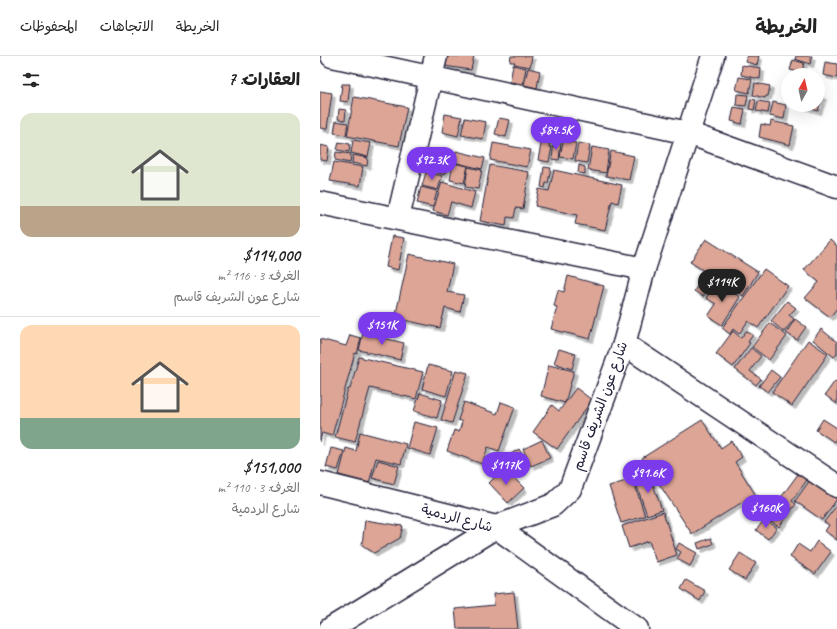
<!DOCTYPE html>
<html lang="ar">
<meta charset="utf-8">
<style>
:root{--surface:#fff;--page:#f2f2f2;--text:#222;--muted:#767676;--line:#e0e0e0;--accent:#7c3aed}
body{margin:0;font-family:Caveat,"Playpen Sans Arabic",sans-serif;background:var(--page);color:var(--text);direction:rtl;height:100vh;display:flex;flex-direction:column;font-size:15px;white-space:nowrap}
*{box-sizing:border-box;margin:0}
p{font-size:13px;color:var(--muted)}
.icon{flex:none;width:22px;height:22px;fill:none;stroke:currentColor;stroke-width:2;stroke-linecap:round;stroke-linejoin:round}
.map{position:relative;flex:1;overflow:hidden;direction:ltr}
.details{display:flex;flex-direction:column;background:var(--surface);width:320px}
.details>*{flex:none}
.needle{width:26px;rotate:8deg}
.tools{position:absolute;left:461px;top:12px;display:grid;gap:8px}
.tools a{display:grid;place-items:center;width:44px;height:44px;border-radius:50%;background:var(--surface);box-shadow:0 4px 16px #0002;font-size:20px}
.price{position:absolute;translate:-50% -34px;padding:0 9px;border-radius:14px;background:var(--accent);color:#fff;font-size:13px;line-height:26px;filter:drop-shadow(0 1px 2px #0008)}
.price::after{content:'';position:absolute;left:50%;top:24px;width:12px;height:9px;margin-left:-6px;background:inherit;clip-path:polygon(0 0,100% 0,50% 100%)}
.price.selected{background:#222;color:#fff}
ul{padding:0;list-style:none}
li{display:grid;align-content:center;gap:8px;height:212px;padding:0 20px}
li+li{border-top:1px solid var(--line)}
li span{display:grid;place-items:center;height:124px;border-radius:12px;color:#555}
li>.icon{margin-inline-start:auto}
span .icon{width:72px;height:72px;fill:#fffc;stroke-width:1}
li b{font-size:17px}
h2{display:flex;justify-content:space-between;align-items:center;height:48px;padding:0 20px;font-size:17px}
header{display:flex;align-items:center;gap:24px;box-sizing:border-box;height:56px;padding:0 20px;background:var(--surface);border-bottom:1px solid var(--line)}
header strong{font-size:19px}
nav{display:flex;gap:22px;margin-inline-start:auto;font-size:14px}
main{display:flex;flex:1;min-height:0}
.map>svg:first-child{display:block}
.building{fill:#dda596;stroke:#22223b;filter:url(#shadow)}
.lines{fill:none;stroke-linecap:round;stroke-linejoin:round}
.minor-casing{stroke:#22223b;stroke-width:25}
.minor{stroke:#fff;stroke-width:22}
.labels{text-anchor:middle;dominant-baseline:central;stroke-width:3;stroke-linejoin:round;paint-order:stroke}
.street-label{font-size:14px;fill:#22223b;stroke:#fff}
</style>
<header>
<strong>الخريطة</strong>
<nav><a>الخريطة</a><a>الاتجاهات</a><a>المحفوظات</a></nav>
</header>
<main>
<div class="map">
<svg width="517" height="573" viewBox="0 0 517 573">
<defs>
<filter id="shadow"><feDropShadow dx="3.5" dy="3.5" stdDeviation="0" flood-color="#0004"/></filter>
</defs>
<rect width="100%" height="100%" fill="#fff"/>
<filter id="ink" filterUnits="userSpaceOnUse"><feTurbulence type="fractalNoise" baseFrequency=".025" numOctaves="2"/><feDisplacementMap in="SourceGraphic" scale="8" xChannelSelector="R" yChannelSelector="G"/><feConvolveMatrix kernelMatrix="1 2 1 2 8 2 1 2 1" color-interpolation-filters="sRGB"/></filter>
<g filter="url(#ink)">
<!-- building -->
<g class="building">
<polygon points="126,0 154,0 151,14 124,10"/>
<polygon points="191,0 212,0 210,11 194,8 195,6 190,6"/>
<polygon points="427,0 439,0 437,9 426,6"/>
<polygon points="476,0 492,0 490,8 475,3"/>
<polygon points="473,4 484,7 482,17 470,14"/>
<polygon points="505,6 517,8 517,22 503,19"/>
<polygon points="193,9 206,12 203,28 190,26"/>
<polygon points="422,9 441,12 440,23 421,19"/>
<polygon points="208,12 220,15 217,32 204,29"/>
<polygon points="419,21 432,23 429,37 416,34"/>
<polygon points="435,27 450,30 448,40 446,40 445,42 433,39"/>
<polygon points="22,28 30,28 28,46 20,45"/>
<polygon points="0,35 12,37 7,73 0,72"/>
<polygon points="417,38 428,39 426,50 416,49"/>
<polygon points="498,39 503,40 498,55 478,49 498,49"/>
<polygon points="34,41 87,51 79,90 27,80"/>
<polygon points="431,43 436,44 434,54 429,53"/>
<polygon points="438,45 450,47 448,57 436,55"/>
<polygon points="453,46 466,49 464,63 450,60"/>
<polygon points="414,51 425,53 422,68 411,65"/>
<polygon points="19,53 26,54 25,64 18,63"/>
<polygon points="125,58 142,61 138,80 122,76"/>
<polygon points="145,62 166,66 163,83 141,79"/>
<polygon points="179,62 190,64 186,81 175,78"/>
<polygon points="16,65 28,67 26,79 14,77"/>
<polygon points="451,65 474,70 470,89 439,81 441,68 450,70"/>
<polygon points="222,83 230,84 229,91 232,91 229,106 218,104"/>
<polygon points="33,84 51,87 48,101 31,97"/>
<polygon points="243,85 256,87 253,103 240,101"/>
<polygon points="19,86 30,88 29,96 17,94"/>
<polygon points="234,86 241,87 239,104 232,103"/>
<polygon points="173,87 211,94 207,111 170,104"/>
<polygon points="258,87 270,89 267,107 255,105"/>
<polygon points="0,89 9,91 7,105 0,104"/>
<polygon points="272,91 289,94 286,117 268,114"/>
<polygon points="136,95 165,102 162,113 133,106"/>
<polygon points="291,95 314,100 309,124 286,120"/>
<polygon points="16,96 31,98 30,107 15,104"/>
<polygon points="33,99 48,102 47,110 32,107"/>
<polygon points="112,105 127,111 124,119 109,113"/>
<polygon points="14,106 43,111 40,130 10,125"/>
<polygon points="133,107 148,110 144,127 130,124"/>
<polygon points="170,109 209,116 203,153 196,152 194,162 187,161 186,170 160,165"/>
<polygon points="259,109 265,111 265,118 258,117"/>
<polygon points="148,111 162,114 158,133 145,131"/>
<polygon points="224,111 231,112 228,127 226,127 225,132 221,131"/>
<polygon points="234,114 302,129 298,147 292,145 285,174 255,168 257,159 215,150 219,133 229,135"/>
<polygon points="106,116 122,120 118,134 102,130"/>
<polygon points="122,126 155,136 151,152 131,146 127,159 113,155"/>
<polygon points="101,131 117,135 113,151 97,147"/>
<polygon points="72,180 84,182 78,214 66,211"/>
<polygon points="386,183 438,216 423,240 370,206"/>
<polygon points="510,184 517,190 517,252 510,261 485,242 499,226 484,214"/>
<polygon points="89,198 133,208 127,236 144,239 140,256 125,252 120,272 75,262"/>
<polygon points="444,213 468,230 438,272 428,265 419,278 413,273 410,278 402,272"/>
<polygon points="248,220 284,230 270,283 231,273 237,251 234,250 238,234 244,236"/>
<polygon points="384,220 393,225 383,241 374,235"/>
<polygon points="396,226 420,241 402,269 388,260 396,248 386,242"/>
<polygon points="467,245 476,252 469,259 474,263 464,276 451,265"/>
<polygon points="475,263 486,271 477,284 466,277"/>
<polygon points="450,267 467,280 449,304 432,291"/>
<polygon points="501,273 517,286 517,298 514,301 493,284"/>
<polygon points="413,275 421,282 426,275 433,279 428,286 430,287 413,311 396,298"/>
<polygon points="43,277 84,287 80,304 39,294"/>
<polygon points="30,279 41,282 37,298 35,297 12,380 2,377 0,386 0,283 26,290"/>
<polygon points="488,284 508,298 472,350 452,336"/>
<polygon points="431,292 441,300 430,315 441,323 436,329 415,313"/>
<polygon points="239,293 256,298 252,313 234,307"/>
<polygon points="39,301 103,316 96,343 50,332 35,386 15,381 28,333 30,333"/>
<polygon points="108,309 133,315 126,340 102,333"/>
<polygon points="229,309 254,315 245,347 221,340"/>
<polygon points="136,314 148,317 132,367 121,364"/>
<polygon points="451,314 460,321 448,336 439,330"/>
<polygon points="515,325 517,326 517,348 505,339"/>
<polygon points="256,332 272,344 237,393 213,376 232,349 239,355"/>
<polygon points="100,337 122,344 117,362 94,355"/>
<polygon points="144,346 177,358 181,346 195,351 179,395 168,391 162,408 127,395 134,374 139,376 142,366 138,364"/>
<polygon points="503,363 517,372 517,381 514,386 496,374"/>
<polygon points="382,364 401,392 411,385 422,401 415,406 435,438 372,478 322,402"/>
<polygon points="94,366 118,372 110,399 87,392"/>
<polygon points="40,376 86,388 81,408 56,402 49,427 19,419 26,392 36,395"/>
<polygon points="222,384 230,402 211,410 203,393"/>
<polygon points="11,392 24,395 18,414 6,411"/>
<polygon points="199,393 207,408 197,414 189,399"/>
<polygon points="58,404 79,410 74,428 52,422"/>
<polygon points="184,412 204,432 188,447 169,427"/>
<polygon points="329,417 342,454 327,459 314,422"/>
<polygon points="478,418 487,424 472,445 476,448 459,471 446,462"/>
<polygon points="313,423 325,460 301,467 289,430"/>
<polygon points="490,424 517,443 502,464 475,445"/>
<polygon points="517,449 517,484 505,475 509,469 504,466"/>
<polygon points="343,456 357,499 336,506 329,485 309,492 302,470"/>
<polygon points="445,463 457,472 448,483 436,474"/>
<polygon points="45,464 83,470 80,482 54,497 42,489"/>
<polygon points="391,482 393,488 379,493 377,487"/>
<polygon points="497,485 511,496 495,518 470,501 478,488 490,496"/>
<polygon points="359,487 377,497 370,510 357,503 361,496 356,493"/>
<polygon points="420,497 436,507 425,524 409,514"/>
<polygon points="366,524 385,535 380,545 361,533"/>
<polygon points="194,536 198,573 137,573 135,553 174,549 173,538"/>
</g>
<g class="lines">
<defs>
<g id="minor">
<polyline points="12,0 368,77 517,131"/>
<polyline points="0,147 324,213"/>
<polyline points="78,162 116,0"/>
<polyline points="304,288 517,430"/>
<polyline points="0,427 176,471 317,573"/>
<polyline points="10,573 176,471 233,449 250,433 304,288 324,213 393,0"/>
</g>
</defs>
<!-- minor casing -->
<use href="#minor" class="minor-casing"/>
<!-- minor -->
<use href="#minor" class="minor"/>
</g>
</g>
<g class="labels">
<!-- street labels -->
<g class="street-label">
<text transform="translate(280 350) rotate(-70)">شارع عون الشريف قاسم</text>
<text transform="translate(137 462) rotate(15)">شارع الردمية</text>
</g>
</g>
</svg>
<div class="tools">
<a><svg class="needle" viewBox="-14 -14 28 28"><path d="M0-13l5 13h-10z" fill="#e53935"/><path d="M0 13l5-13h-10z" fill="#767676"/></svg></a>
</div>
<b class="price" style="left:236px;top:95px">$84.5K</b>
<b class="price" style="left:112px;top:125px">$92.3K</b>
<b class="price selected" style="left:402px;top:247px">$114K</b>
<b class="price" style="left:62px;top:290px">$151K</b>
<b class="price" style="left:186px;top:430px">$117K</b>
<b class="price" style="left:328px;top:438px">$91.6K</b>
<b class="price" style="left:446px;top:473px">$160K</b>
</div>
<section class="details">
<h2>العقارات: 7<svg class="icon" aria-label="filters" viewBox="0 0 24 24"><path d="M4 7h16M4 17h16"/><circle cx="9" cy="7" r="2"/><circle cx="15" cy="17" r="2"/></svg></h2>
<ul>
<li><span style="background:linear-gradient(#dfe7d0 75%,#b9a48a 0)"><svg class="icon" aria-label="home" viewBox="0 0 24 24"><path d="M3 11l9-7 9 7M6 9v11h12V9"/></svg></span><div><b>$114,000</b><p>الغرف: 3 · 116 m²</p><p>شارع عون الشريف قاسم</p></div></li>
<li><span style="background:linear-gradient(#ffd9b3 75%,#7fa58c 0)"><svg class="icon" aria-label="home" viewBox="0 0 24 24"><path d="M3 11l9-7 9 7M6 9v11h12V9"/></svg></span><div><b>$151,000</b><p>الغرف: 3 · 110 m²</p><p>شارع الردمية</p></div></li>
</ul>
</section>
</main>
